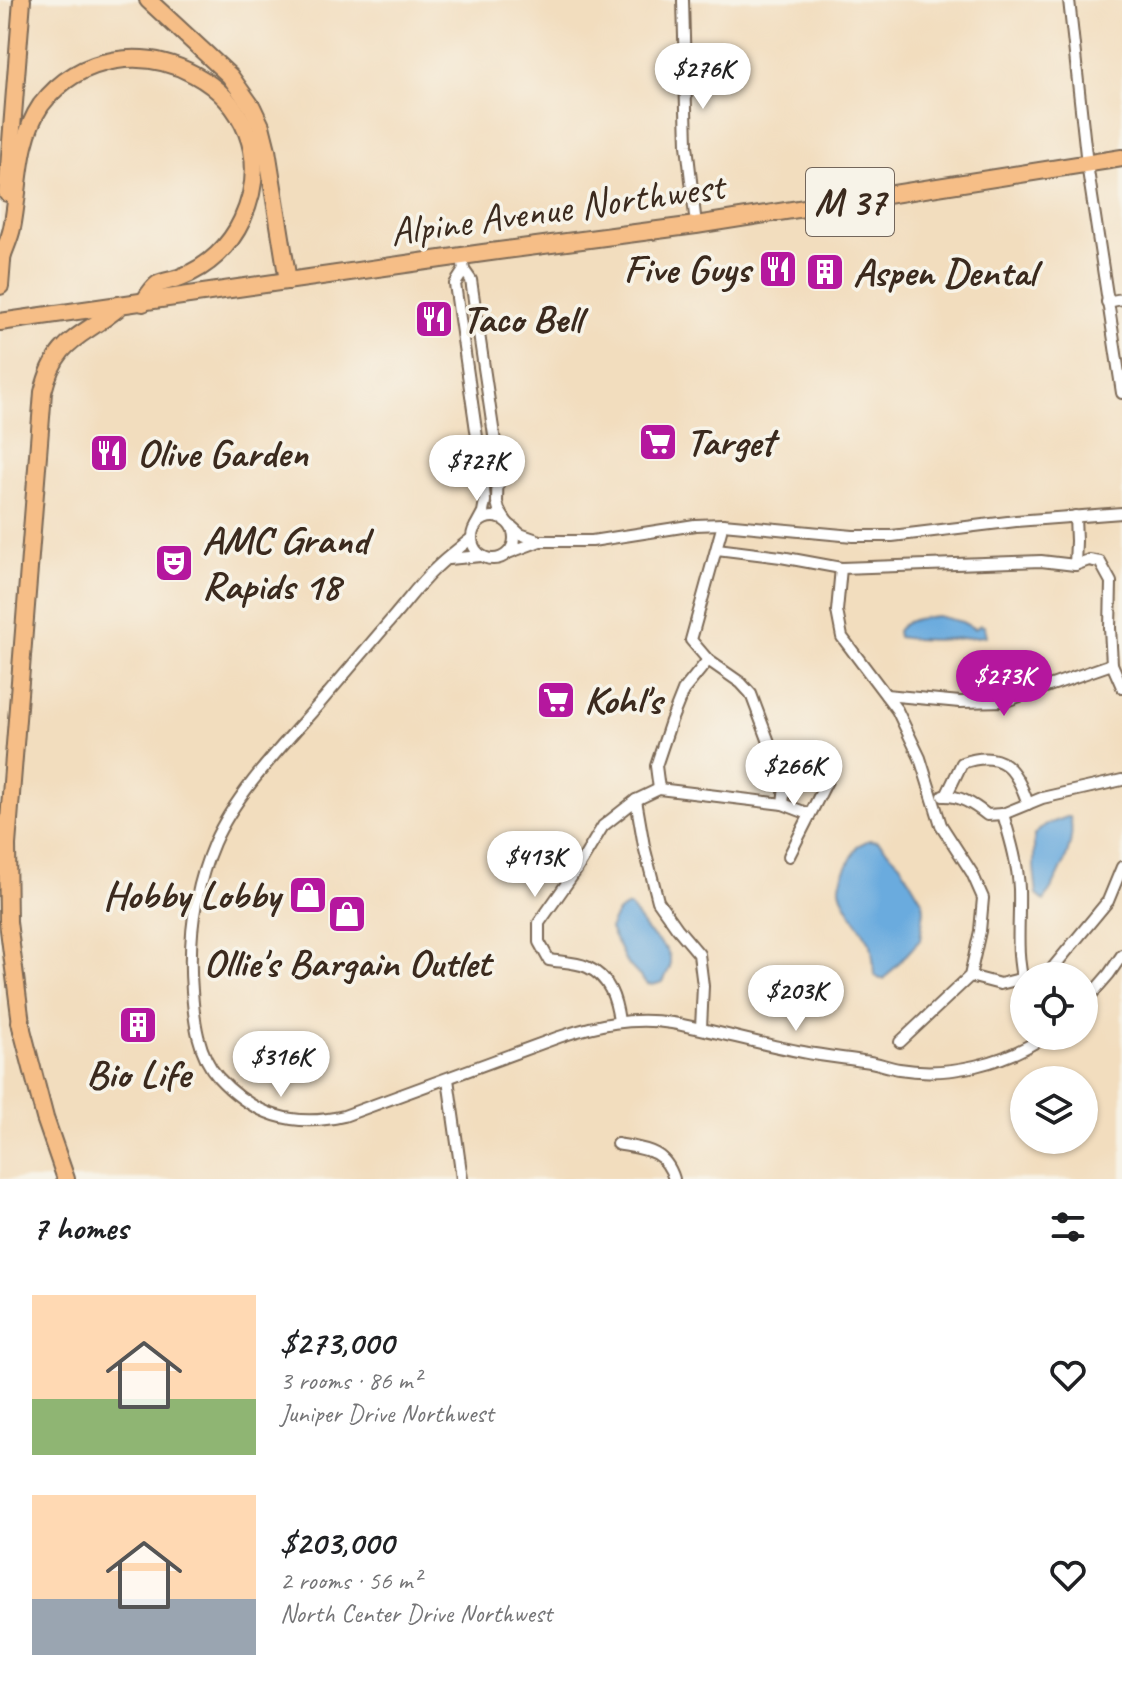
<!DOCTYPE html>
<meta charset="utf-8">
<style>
:root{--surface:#fff;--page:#f6f6f6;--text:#202124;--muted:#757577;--accent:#b5179e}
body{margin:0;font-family:Caveat,sans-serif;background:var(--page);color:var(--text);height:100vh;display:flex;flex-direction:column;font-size:30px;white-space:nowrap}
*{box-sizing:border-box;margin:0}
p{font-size:26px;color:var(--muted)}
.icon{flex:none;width:44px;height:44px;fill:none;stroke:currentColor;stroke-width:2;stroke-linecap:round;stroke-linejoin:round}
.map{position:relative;height:1179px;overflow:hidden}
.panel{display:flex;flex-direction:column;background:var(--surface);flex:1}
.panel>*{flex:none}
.buttons{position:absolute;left:1010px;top:962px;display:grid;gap:16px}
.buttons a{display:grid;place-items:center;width:88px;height:88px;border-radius:50%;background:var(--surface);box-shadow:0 2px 6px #0004;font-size:40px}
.price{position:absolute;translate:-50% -68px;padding:0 18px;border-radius:28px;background:#fff;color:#222;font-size:26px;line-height:52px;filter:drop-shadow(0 2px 4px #0008)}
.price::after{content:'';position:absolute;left:50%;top:48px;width:24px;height:18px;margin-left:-12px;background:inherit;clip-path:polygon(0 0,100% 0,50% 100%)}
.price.selected{background:var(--accent);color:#fff}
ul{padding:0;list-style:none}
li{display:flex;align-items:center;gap:24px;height:200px;padding:0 32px}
li span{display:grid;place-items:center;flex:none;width:224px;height:160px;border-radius:0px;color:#555}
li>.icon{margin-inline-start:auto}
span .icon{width:96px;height:96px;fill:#fffc;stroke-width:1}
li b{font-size:34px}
h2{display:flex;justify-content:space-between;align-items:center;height:96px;padding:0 32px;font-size:34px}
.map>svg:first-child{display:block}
.water{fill:#6babde;stroke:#536a7e;stroke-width:2}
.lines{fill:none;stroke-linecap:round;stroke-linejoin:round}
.minor-casing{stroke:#7b6956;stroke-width:14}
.highway-casing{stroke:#7b6956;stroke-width:20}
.minor{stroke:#fff;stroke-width:10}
.highway{stroke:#f6be87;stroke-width:16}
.labels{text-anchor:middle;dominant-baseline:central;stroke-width:7;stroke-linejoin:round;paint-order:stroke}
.shield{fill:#f7f3e8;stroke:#73665b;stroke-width:2}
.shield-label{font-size:38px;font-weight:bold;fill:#3b2a1e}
.street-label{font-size:40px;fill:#3b2a1e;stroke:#f7f3e8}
.poi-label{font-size:40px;font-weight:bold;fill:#3b2a1e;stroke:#f7f3e8;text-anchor:start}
</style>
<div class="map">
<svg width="1122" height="1179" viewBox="0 0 1122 1179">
<rect width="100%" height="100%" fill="#f7f3e8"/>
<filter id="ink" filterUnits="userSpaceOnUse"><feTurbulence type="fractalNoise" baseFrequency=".0125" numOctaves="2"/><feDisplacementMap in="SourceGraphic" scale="16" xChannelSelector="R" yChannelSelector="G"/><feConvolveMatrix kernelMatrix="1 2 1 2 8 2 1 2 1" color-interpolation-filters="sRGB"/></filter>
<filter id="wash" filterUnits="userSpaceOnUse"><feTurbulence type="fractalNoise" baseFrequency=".006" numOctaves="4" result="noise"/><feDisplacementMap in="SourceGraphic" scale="32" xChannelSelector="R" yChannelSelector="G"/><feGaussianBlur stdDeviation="1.8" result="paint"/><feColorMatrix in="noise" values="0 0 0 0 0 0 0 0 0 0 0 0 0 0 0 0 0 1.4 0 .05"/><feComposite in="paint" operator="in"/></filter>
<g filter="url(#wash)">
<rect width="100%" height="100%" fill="#f2ddbe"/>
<!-- water -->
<g class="water">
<path d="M937,616L962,622L975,629L980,625L984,626L986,636C957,639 928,642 898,637L897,631C906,618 922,618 937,616Z"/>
<path d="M1067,817H1070C1077,843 1058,879 1044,901L1037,895L1034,868V835L1045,825Z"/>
<path d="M869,840L878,841L900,863L923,902L924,910L920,940L884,979H880L874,975C873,965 874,952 870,943C863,929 839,900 840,886C840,875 853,858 857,846Z"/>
<path d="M630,906L646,930L667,950L670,957V967L663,982L653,985L647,984L626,962L610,929C612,919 619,908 630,906Z"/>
</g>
</g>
<g filter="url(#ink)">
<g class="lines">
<defs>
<g id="minor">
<polyline points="683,0 687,145 696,225"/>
<polyline points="1069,0 1087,164 1122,393"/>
<polyline points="462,257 464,270 471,280 498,462 497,502 499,510 506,521"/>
<polyline points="464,270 455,284 483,479 485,501 483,512 476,525"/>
<polyline points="1107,302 1122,299"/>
<circle cx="493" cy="538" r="21"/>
<polyline points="723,524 691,640 708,660 741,683 751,694 785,785 783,804"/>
<polyline points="511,526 520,534 540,541"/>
<path d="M472,538C459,548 446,558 435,569C420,583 408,600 395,615C370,644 345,674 320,703C284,744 236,793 214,843C194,890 188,941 192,991C194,1020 198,1055 218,1077C253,1115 293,1128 344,1116L559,1037C597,1024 632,1017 672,1023C716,1031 759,1044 803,1052C823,1056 843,1058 863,1061C876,1062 887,1067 899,1069C948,1077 1004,1064 1045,1036"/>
<polyline points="717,549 781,557 841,568 1041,561 1075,565 1076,541 1075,516"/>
<polyline points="508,553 540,541 592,541 695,525 723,524 853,536 892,536 1016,521 1122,513"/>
<polyline points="449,559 481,556"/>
<polyline points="1075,565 1089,560 1100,562 1111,582 1110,628 1112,664 1122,687"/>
<polyline points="841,568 837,611 842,637 897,710 920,758 941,825 972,873 983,898 980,931 970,976 900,1042"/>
<polyline points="886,695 960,702 1006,701 1112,664"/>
<polyline points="659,789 656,766 671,721 683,691 708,660"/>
<path d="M947,794L962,763C1002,749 1016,768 1028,804"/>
<path d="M943,796C959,795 974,804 987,815L1003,814"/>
<polyline points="636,800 644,846 658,901 677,928 699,954 703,986 701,1028"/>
<polyline points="789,856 830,775"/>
<polyline points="970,976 1000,984 1024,978"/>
<polyline points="1046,976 1108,901 1122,867"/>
<path d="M1024,985C1015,953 1020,922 1019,889C1018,864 1010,838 1003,814L1042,798L1122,780"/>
<polyline points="1084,1003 1109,974 1122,955"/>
<path d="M619,1021C616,1000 610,977 587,967C576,962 560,962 549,960L539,942V923L577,869L603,826L636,800L659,789L783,804L809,814"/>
<polyline points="448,1079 462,1179"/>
<path d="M617,1144C644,1149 665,1149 674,1179"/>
</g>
<g id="highway">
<polyline points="148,0 230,76 252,107 261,126 267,150 288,281"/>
<polyline points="7,193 22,0"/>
<path d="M2,257C5,248 10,238 12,228C20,188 17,140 41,105C122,0 301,90 242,220C230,246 208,267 181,277C174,280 165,281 158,284C152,288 147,297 143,303"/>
<polyline points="0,286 3,248"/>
<polyline points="0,322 483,253 696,225 1122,158"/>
<polyline points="20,1022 45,1118 66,1179"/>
<path d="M22,1031L8,922L7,845L43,392C56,338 80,339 118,308"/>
</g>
</defs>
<!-- minor casing -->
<use href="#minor" class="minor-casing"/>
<!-- highway casing -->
<use href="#highway" class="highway-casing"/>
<!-- minor -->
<use href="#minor" class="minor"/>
<!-- highway -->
<use href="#highway" class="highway"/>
</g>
</g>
<!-- icons -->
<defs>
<symbol id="restaurant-square" viewBox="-11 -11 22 22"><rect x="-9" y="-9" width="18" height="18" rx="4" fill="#b5179e" stroke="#f7f3e8"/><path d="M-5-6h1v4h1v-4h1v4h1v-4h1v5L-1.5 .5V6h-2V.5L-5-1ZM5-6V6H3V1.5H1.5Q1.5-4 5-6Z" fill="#fff"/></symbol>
<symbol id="building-square" viewBox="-11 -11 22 22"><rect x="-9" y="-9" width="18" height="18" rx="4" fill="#b5179e" stroke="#f7f3e8"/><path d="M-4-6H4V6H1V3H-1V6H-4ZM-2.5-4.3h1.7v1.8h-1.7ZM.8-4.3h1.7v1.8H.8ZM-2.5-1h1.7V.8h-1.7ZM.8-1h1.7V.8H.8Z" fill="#fff"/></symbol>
<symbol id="supermarket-square" viewBox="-11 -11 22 22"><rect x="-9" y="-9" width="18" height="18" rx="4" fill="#b5179e" stroke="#f7f3e8"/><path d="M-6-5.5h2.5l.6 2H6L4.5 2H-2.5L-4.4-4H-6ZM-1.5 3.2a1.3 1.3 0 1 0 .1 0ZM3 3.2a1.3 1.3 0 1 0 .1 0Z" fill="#fff"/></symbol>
<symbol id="theatre-square" viewBox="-11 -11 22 22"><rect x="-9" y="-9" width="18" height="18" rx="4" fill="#b5179e" stroke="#f7f3e8"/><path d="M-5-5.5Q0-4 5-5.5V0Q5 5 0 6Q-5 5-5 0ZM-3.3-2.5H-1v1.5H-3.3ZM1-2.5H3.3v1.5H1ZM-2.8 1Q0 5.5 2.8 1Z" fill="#fff"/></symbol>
<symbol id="shop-square" viewBox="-11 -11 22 22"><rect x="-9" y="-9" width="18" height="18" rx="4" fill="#b5179e" stroke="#f7f3e8"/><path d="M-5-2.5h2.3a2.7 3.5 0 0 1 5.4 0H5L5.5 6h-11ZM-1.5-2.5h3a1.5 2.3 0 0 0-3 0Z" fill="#fff"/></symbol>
</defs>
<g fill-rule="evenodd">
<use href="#restaurant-square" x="756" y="247" width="44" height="44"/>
<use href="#building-square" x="803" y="250" width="44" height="44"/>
<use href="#restaurant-square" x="412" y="297" width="44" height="44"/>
<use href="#supermarket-square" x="636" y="420" width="44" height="44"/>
<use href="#restaurant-square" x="87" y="431" width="44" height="44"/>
<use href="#theatre-square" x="152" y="541" width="44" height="44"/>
<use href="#supermarket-square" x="534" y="678" width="44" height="44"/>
<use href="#shop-square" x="286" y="873" width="44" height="44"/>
<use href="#shop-square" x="325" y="892" width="44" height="44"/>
<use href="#building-square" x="116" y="1003" width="44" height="44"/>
</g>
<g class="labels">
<!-- shield labels -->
<rect class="shield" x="806" y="168" width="88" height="68" rx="6"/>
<g class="shield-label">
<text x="850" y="202">M 37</text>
</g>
<!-- street labels -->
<g class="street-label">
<text transform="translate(557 209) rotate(-8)">Alpine Avenue Northwest</text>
</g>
<!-- poi labels -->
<g class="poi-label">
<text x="750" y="269" text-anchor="end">Five Guys</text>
<text x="853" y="272">Aspen Dental</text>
<text x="462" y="319">Taco Bell</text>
<text x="686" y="442">Target</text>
<text x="137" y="453">Olive Garden</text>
<text x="202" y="540">AMC Grand<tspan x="202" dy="46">Rapids 18</tspan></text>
<text x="584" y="700">Kohl's</text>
<text x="280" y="895" text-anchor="end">Hobby Lobby</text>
<text x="347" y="963" text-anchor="middle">Ollie's Bargain Outlet</text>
<text x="138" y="1074" text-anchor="middle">Bio Life</text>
</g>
</g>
</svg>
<div class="buttons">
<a><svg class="icon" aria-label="locate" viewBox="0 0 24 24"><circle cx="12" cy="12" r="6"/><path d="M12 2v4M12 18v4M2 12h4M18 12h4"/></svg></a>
<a><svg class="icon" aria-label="layers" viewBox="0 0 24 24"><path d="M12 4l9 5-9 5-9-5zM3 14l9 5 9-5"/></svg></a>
</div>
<b class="price" style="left:703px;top:111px">$276K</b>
<b class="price" style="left:477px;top:503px">$727K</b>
<b class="price selected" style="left:1004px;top:718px">$273K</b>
<b class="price" style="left:794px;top:808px">$266K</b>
<b class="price" style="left:535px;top:899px">$413K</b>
<b class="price" style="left:796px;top:1033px">$203K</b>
<b class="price" style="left:281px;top:1099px">$316K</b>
</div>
<section class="panel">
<h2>7 homes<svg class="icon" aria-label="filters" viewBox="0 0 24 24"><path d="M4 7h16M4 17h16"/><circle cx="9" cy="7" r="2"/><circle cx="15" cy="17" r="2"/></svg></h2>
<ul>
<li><span style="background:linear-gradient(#ffd9b3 65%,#8fb573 0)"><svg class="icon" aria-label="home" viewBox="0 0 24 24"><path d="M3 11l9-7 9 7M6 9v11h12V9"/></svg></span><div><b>$273,000</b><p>3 rooms · 86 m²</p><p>Juniper Drive Northwest</p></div><svg class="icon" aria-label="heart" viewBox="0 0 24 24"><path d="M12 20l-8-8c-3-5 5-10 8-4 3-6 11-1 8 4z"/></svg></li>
<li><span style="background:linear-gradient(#ffd9b3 65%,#9aa5b1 0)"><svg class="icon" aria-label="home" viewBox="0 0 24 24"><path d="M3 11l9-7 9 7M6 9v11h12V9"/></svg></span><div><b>$203,000</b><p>2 rooms · 56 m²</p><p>North Center Drive Northwest</p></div><svg class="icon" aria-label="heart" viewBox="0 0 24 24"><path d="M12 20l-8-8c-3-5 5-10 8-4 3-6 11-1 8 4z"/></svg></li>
</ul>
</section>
